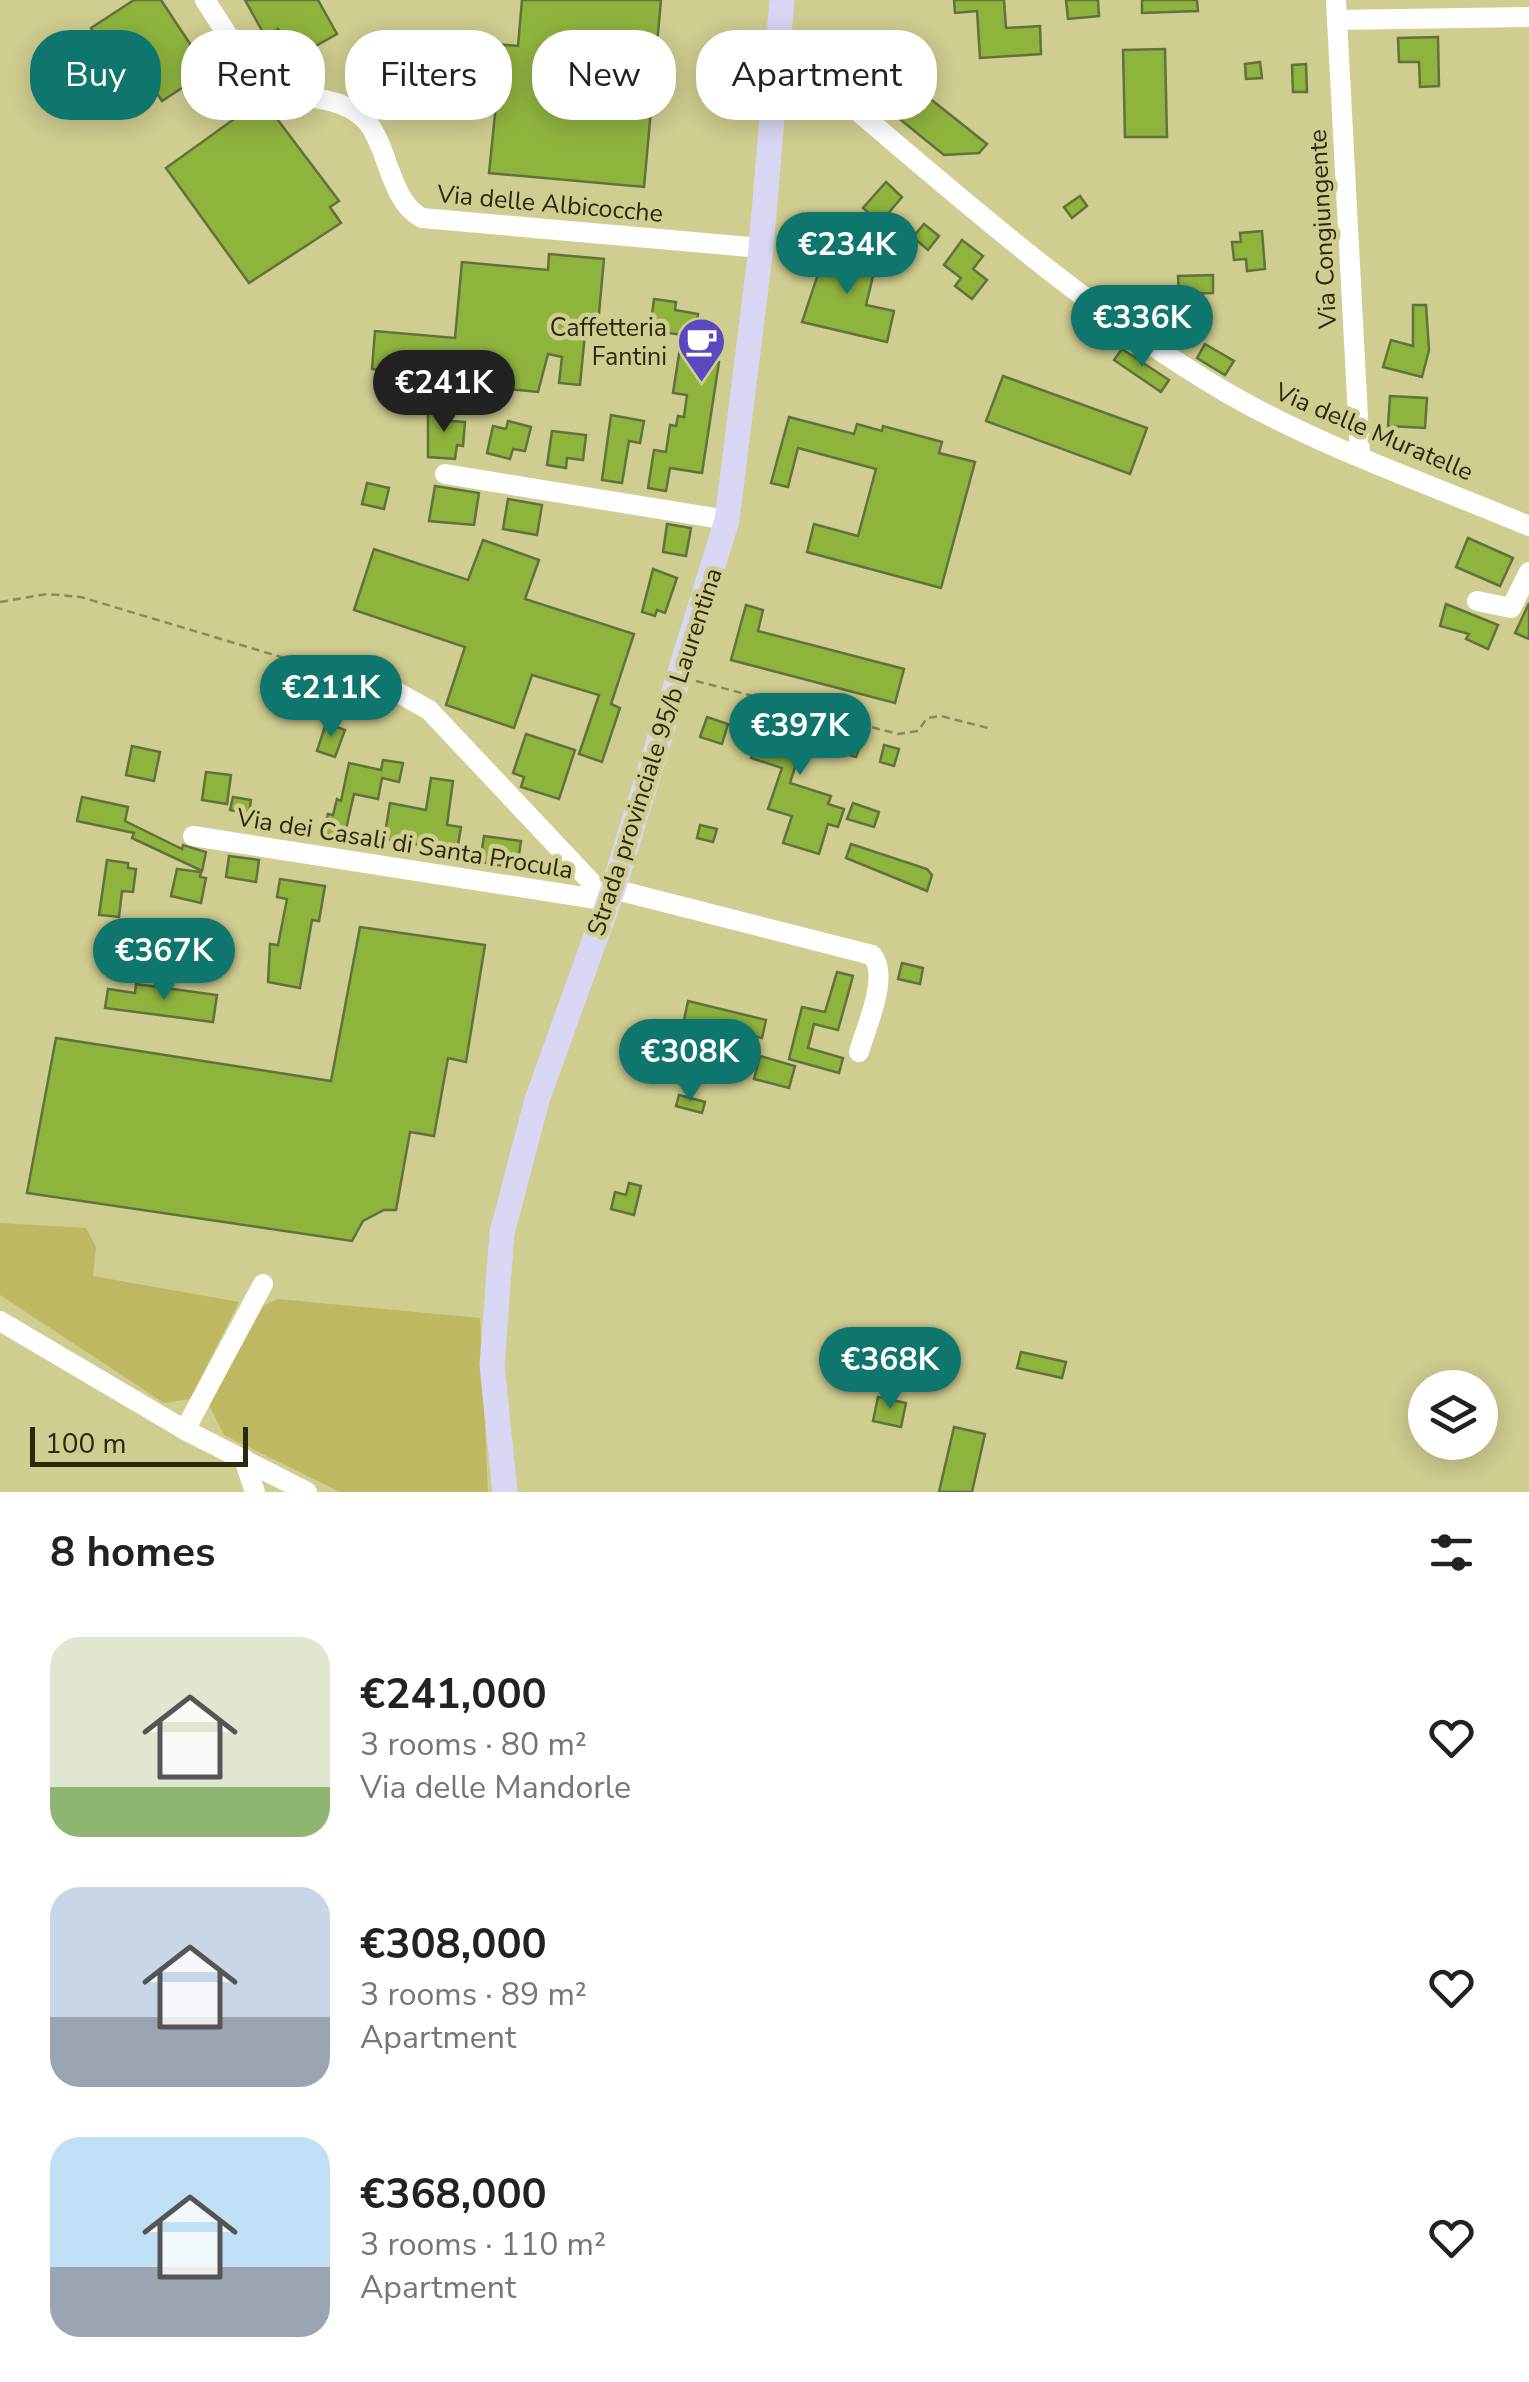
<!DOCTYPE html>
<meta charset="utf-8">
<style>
:root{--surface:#fff;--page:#f2f2f2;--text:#222;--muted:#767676;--accent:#0f766e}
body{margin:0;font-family:"Nunito Sans",sans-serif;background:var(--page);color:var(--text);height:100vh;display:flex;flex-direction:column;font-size:38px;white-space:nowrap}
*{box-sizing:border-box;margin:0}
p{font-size:32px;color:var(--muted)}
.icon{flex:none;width:55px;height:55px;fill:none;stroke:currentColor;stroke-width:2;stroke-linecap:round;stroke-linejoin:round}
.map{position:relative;height:1492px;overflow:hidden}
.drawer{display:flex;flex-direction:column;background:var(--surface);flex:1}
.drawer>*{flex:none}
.guide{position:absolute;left:30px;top:30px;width:1000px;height:90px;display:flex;gap:20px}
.tools{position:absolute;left:1408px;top:1370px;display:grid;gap:20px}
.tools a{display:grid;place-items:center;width:90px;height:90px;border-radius:50%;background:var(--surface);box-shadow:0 5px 25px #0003;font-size:50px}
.scale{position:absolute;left:30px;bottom:25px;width:218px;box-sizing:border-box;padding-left:10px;border:5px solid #2b2910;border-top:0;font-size:28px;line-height:35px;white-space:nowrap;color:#2b2910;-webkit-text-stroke:8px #d0cd90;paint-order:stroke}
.price{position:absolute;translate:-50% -85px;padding:0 22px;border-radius:35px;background:var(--accent);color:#fff;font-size:32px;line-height:65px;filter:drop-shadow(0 2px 5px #0008)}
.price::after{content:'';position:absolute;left:50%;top:60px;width:30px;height:22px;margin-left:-15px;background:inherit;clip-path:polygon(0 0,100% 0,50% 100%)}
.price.selected{background:#222;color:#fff}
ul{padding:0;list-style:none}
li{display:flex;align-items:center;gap:30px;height:250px;padding:0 50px}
li span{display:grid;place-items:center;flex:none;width:280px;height:200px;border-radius:30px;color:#555}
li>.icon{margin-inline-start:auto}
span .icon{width:120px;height:120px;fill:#fffc;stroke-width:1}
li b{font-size:42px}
h2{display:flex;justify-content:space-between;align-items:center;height:120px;padding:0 50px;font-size:42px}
.pill{padding:0 35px;border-radius:40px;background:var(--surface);box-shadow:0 5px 25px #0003;font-size:35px;line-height:90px}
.pill.selected{background:var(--accent);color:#fff}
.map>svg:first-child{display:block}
.green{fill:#beb863}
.building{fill:#8fb43e;stroke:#60723e;stroke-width:2.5}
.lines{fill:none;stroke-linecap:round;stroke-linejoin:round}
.path{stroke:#8b895b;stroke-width:2.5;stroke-dasharray:8 5;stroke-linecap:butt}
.minor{stroke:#fff;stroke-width:20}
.major{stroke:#d8d8f5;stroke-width:25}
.labels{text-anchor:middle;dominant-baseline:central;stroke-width:9;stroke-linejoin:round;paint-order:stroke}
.street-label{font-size:25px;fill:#2b2910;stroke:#d0cd90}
.poi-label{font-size:25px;fill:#2b2910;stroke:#d0cd90;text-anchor:end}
</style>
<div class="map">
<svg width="1529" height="1492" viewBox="0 0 1529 1492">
<rect width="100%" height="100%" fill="#d0cd90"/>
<!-- green -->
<g class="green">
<polygon points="0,1223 86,1228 96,1247 93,1276 239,1302 190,1399 164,1403 0,1295"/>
<polygon points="278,1299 480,1318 488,1492 340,1492 224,1435 209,1405 264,1305"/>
</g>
<!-- building -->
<g class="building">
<polygon points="134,0 161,0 208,71 162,101 152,86 135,96 91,28"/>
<polygon points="245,0 318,0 337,34 294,58 278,29 265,36"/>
<polygon points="522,0 661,0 644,187 489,173 500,65 484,64 486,43 518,46"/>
<polygon points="954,0 1004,0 1006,28 1040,26 1041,54 980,58 977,11 955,13"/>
<polygon points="1066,0 1098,0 1099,16 1068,19"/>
<polygon points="1142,0 1197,0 1198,11 1142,13"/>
<polygon points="1438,37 1439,86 1420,87 1419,62 1399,62 1398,38"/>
<polygon points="1165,49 1167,137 1125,137 1123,50"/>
<polygon points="1260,62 1262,78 1246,79 1245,64"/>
<polygon points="1306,64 1307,92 1293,92 1292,65"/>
<polygon points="892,88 900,95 905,89 923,104 928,97 987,144 979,153 944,155 880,103"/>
<polygon points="262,99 339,201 330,207 341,223 249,283 166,168"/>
<polygon points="886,182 902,197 880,223 863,208"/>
<polygon points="1080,196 1087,206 1072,218 1064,207"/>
<polygon points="924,224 939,236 928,250 913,237"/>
<polygon points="1262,231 1265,269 1247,271 1246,259 1234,260 1232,242 1241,242 1240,233"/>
<polygon points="962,240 983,256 973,269 987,280 972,299 955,286 961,278 944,265"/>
<polygon points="827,247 877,260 866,305 894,311 887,342 802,322"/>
<polygon points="549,254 604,259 598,324 586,323 580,385 559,383 562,357 548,354 538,392 469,385 470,378 372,369 375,331 455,338 462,262 548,270"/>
<polygon points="1213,275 1213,293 1179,294 1178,276"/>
<polygon points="654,299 676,302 675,310 698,314 692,357 719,362 702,473 670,468 666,491 648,488 654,450 666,452 670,425 676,426 678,416 684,417 687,395 673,393 682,335 650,330"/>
<polygon points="1413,305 1426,305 1429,350 1422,377 1383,367 1391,340 1413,346"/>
<polygon points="1205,344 1234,361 1225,375 1197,358"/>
<polygon points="1122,349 1169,380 1161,392 1114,360"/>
<polygon points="1003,376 1147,428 1130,474 986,421"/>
<polygon points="1390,396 1427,398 1425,428 1388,426"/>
<polygon points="428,410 450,413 450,421 465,422 463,446 457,445 455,459 428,457"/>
<polygon points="611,415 644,421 640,443 629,441 622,483 602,480"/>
<polygon points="789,417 854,434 857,424 882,431 883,426 942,442 939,453 975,462 941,588 807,552 814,524 858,536 876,469 798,448 788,487 771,483"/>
<polygon points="508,421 531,427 525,451 513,449 510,459 487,453 493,426 506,429"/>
<polygon points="552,431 586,435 583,460 567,458 566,468 547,465"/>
<polygon points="367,483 389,488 384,509 362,504"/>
<polygon points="435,486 479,493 474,525 429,521"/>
<polygon points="508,499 542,505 537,535 503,529"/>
<polygon points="667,524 691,528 686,556 663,552"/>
<polygon points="1468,538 1513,558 1500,586 1456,567"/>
<polygon points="483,540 539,560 525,599 634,634 611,704 620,708 602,762 579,754 599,695 532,675 514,728 446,705 465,647 354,610 374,549 468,580"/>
<polygon points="653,569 677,578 665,613 657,610 655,616 642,612"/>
<polygon points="1529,603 1529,639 1515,633"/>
<polygon points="1446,604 1498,625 1488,649 1466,639 1469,634 1440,626"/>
<polygon points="746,605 763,610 758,631 904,669 895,703 731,660"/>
<polygon points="765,715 791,723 793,715 825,723 823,732 861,743 856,757 803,742 790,783 831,796 828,804 844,809 838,827 828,824 819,854 783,843 792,816 768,809 782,768 751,758"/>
<polygon points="707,717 728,724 722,744 700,737"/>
<polygon points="326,723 345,730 335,757 317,751"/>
<polygon points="526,734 575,750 559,799 521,787 524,777 513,773"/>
<polygon points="884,745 899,749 894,766 880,762"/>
<polygon points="132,746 160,752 154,781 126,775"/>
<polygon points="383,760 403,763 399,782 382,778 378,799 354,794 344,838 323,833 328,814 333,815 337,799 341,801 349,763 381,770"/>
<polygon points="206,772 231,775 227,804 202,800"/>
<polygon points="431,778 453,781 447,825 461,827 457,851 384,839 390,803 426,810"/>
<polygon points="82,797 128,807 125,821 182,849 183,845 206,852 202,871 132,838 134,833 77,821"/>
<polygon points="233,797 251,800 249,814 230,810"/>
<polygon points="853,803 879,812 874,827 847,819"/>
<polygon points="700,825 717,829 713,842 697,838"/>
<polygon points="484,836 521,841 517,868 480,862"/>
<polygon points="851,844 927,869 932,875 927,891 846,858"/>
<polygon points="229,856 259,860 256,882 226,877"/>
<polygon points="107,860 128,863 128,868 136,869 133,892 122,891 119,917 99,915"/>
<polygon points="177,869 201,872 200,877 206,878 201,903 171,896"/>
<polygon points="280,879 325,886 319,921 312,920 300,988 268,982 270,944 278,945 287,899 277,897"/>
<polygon points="360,927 485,945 466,1062 448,1058 434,1136 410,1132 396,1210 384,1210 363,1221 352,1241 27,1193 56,1038 331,1081"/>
<polygon points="198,945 214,947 211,971 195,969"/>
<polygon points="902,963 923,968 920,984 898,979"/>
<polygon points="837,972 853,976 838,1030 814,1024 808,1048 843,1058 839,1073 789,1059 802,1007 825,1012"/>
<polygon points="136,984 217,995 213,1022 105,1008 108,989 135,993"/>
<polygon points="688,1001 766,1020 762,1038 684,1020"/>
<polygon points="760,1056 795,1066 789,1088 754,1079"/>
<polygon points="679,1095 705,1102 702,1113 676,1106"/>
<polygon points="629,1183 641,1186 634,1215 611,1209 615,1192 626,1195"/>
<polygon points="1021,1352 1066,1362 1062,1378 1017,1368"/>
<polygon points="878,1397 906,1403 901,1427 873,1421"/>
<polygon points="954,1427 985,1434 972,1492 939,1492"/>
</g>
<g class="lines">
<!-- path -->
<g class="path">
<polyline points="0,602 47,594 81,597 311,666"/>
<polyline points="696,681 898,734 918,731 927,718 941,716 988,728"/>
</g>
<!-- minor -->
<g class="minor">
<path d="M205,0L258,82C291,102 342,91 368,123C389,150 390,201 422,218L761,248"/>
<polyline points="1336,0 1360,455"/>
<polyline points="1338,20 1529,17"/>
<path d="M778,44C923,164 1066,299 1229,394C1323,448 1429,484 1529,526"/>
<polyline points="445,474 727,520"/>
<polyline points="1477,601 1511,608 1529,572"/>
<polyline points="326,671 395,691 429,710 609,901"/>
<polyline points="193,836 609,901"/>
<path d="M613,889L872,955C890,976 866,1027 859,1052"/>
<polyline points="0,1321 185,1430 307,1492"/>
<polyline points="185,1430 263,1284"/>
<polyline points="244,1459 255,1492"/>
</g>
<!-- major -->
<polyline class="major" points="505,1492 492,1365 502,1233 537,1100 613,889 727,520 761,248 782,0"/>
</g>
<!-- icons -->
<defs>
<symbol id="cafe-pin" viewBox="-11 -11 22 30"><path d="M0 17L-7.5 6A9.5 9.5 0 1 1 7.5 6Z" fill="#5c49c1" stroke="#d0cd90"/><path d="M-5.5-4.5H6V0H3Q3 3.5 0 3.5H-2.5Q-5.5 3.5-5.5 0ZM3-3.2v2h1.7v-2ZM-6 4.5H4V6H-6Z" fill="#fff"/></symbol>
</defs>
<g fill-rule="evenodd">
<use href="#cafe-pin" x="674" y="314" width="55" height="75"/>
</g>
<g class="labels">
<!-- street labels -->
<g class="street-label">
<text transform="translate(550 204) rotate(5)">Via delle Albicocche</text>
<text transform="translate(1323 229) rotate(-93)">Via Congiungente</text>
<text transform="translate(1374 432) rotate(23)">Via delle Muratelle</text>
<text transform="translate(655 752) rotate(-72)">Strada provinciale 95/b Laurentina</text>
<text transform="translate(405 844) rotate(9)">Via dei Casali di Santa Procula</text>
</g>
<!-- poi labels -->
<g class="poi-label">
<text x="667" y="328">Caffetteria<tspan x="667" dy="29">Fantini</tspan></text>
</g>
</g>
</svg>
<div class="tools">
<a><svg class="icon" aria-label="layers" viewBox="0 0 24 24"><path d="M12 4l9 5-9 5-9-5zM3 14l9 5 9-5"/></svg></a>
</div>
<div class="scale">100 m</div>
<b class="price" style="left:847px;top:297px">€234K</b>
<b class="price" style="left:1142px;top:370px">€336K</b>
<b class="price selected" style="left:444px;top:435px">€241K</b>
<b class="price" style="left:331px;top:740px">€211K</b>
<b class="price" style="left:800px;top:778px">€397K</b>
<b class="price" style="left:164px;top:1003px">€367K</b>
<b class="price" style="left:690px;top:1104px">€308K</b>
<b class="price" style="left:890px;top:1412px">€368K</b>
<div class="guide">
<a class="pill selected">Buy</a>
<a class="pill">Rent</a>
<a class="pill">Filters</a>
<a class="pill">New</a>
<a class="pill">Apartment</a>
</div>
</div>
<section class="drawer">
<h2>8 homes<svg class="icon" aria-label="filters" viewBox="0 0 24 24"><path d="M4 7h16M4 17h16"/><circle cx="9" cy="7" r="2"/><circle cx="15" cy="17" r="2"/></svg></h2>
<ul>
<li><span style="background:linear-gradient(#dfe7d0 75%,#8fb573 0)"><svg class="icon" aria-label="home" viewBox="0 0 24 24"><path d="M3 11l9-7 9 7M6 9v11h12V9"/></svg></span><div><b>€241,000</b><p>3 rooms · 80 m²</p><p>Via delle Mandorle</p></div><svg class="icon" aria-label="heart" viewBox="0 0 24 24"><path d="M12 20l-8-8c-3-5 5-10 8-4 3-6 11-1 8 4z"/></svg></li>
<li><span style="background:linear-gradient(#c9d6e8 65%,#9aa5b1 0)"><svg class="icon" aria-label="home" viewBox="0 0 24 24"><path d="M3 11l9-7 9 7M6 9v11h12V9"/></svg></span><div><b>€308,000</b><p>3 rooms · 89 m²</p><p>Apartment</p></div><svg class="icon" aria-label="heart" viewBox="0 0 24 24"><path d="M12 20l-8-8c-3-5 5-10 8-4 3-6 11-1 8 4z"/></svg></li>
<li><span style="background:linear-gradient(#bfe0f5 65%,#9aa5b1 0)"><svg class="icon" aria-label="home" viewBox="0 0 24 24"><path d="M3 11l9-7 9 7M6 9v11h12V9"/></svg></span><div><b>€368,000</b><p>3 rooms · 110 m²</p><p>Apartment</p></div><svg class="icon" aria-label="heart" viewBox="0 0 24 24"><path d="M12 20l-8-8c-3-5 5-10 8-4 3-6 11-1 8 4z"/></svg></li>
</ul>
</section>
